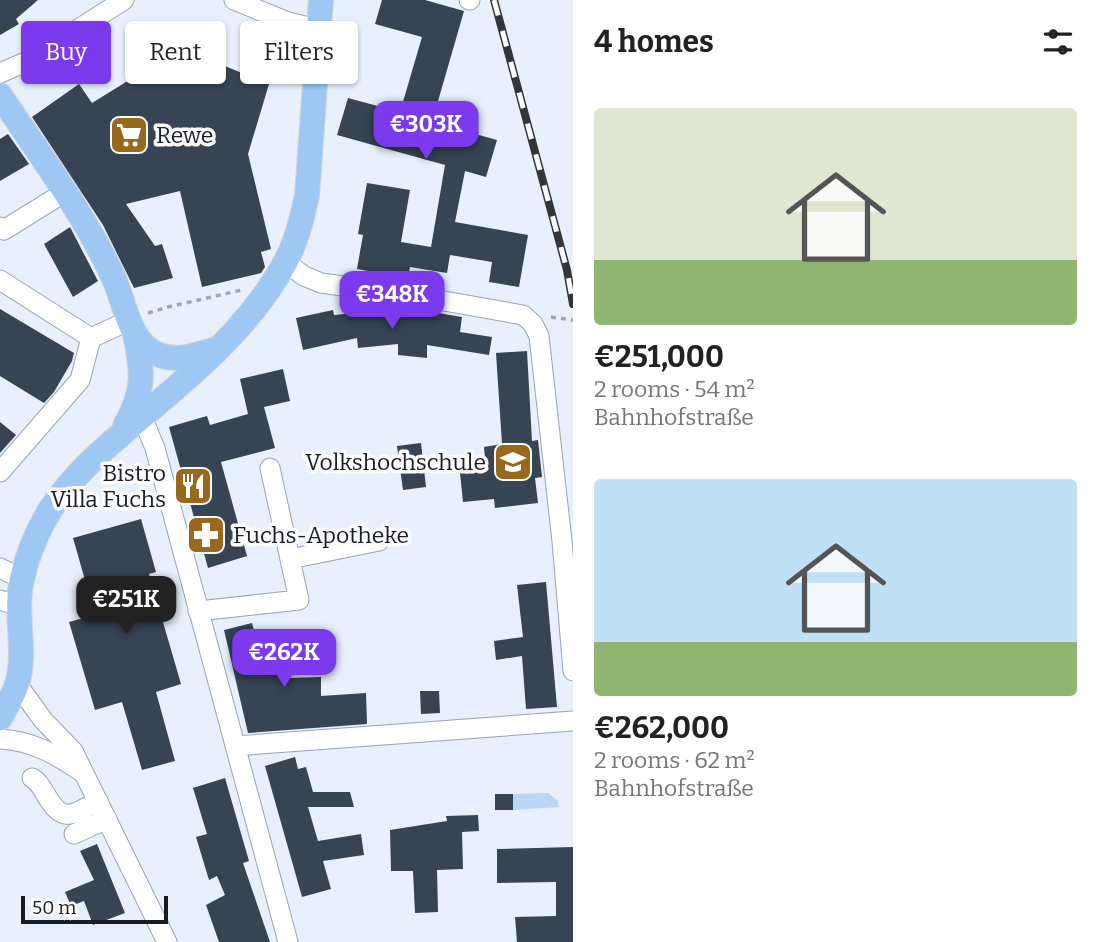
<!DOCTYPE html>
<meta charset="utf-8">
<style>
:root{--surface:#fff;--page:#f6f6f6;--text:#222;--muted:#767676;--accent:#7c3aed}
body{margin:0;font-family:Bitter,serif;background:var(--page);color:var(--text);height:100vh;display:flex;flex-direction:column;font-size:26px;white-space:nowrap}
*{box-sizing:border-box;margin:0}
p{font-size:23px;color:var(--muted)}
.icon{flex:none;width:38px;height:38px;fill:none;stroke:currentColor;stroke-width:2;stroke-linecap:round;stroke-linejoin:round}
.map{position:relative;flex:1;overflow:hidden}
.panel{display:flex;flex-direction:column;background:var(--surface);width:525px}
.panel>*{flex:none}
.hud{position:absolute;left:21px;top:21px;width:446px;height:63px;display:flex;gap:14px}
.scale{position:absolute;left:21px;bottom:18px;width:147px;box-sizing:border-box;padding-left:7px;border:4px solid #181d24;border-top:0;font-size:19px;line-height:24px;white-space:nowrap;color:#181d24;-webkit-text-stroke:5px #fcfcfc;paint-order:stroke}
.price{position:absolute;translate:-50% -60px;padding:0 16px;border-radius:14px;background:var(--accent);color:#fff;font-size:23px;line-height:46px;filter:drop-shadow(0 2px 4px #0008)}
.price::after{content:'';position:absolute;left:50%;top:42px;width:21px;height:16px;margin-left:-10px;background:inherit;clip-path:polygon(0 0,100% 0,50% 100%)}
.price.active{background:#222;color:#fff}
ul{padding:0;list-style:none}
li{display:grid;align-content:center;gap:14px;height:371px;padding:0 21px}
li span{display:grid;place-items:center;height:217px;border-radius:7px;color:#555}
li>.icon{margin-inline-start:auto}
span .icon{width:126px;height:126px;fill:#fffc;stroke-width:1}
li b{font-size:30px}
h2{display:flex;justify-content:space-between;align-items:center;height:84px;padding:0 21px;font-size:30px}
.tag{padding:0 24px;border-radius:7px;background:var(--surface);box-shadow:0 2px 5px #0004;font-size:24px;line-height:63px}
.tag.active{background:var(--accent);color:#fff}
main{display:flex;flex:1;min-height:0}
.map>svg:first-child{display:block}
.green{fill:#bad5f5}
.building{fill:#374453}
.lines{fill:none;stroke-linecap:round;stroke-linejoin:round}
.minor-casing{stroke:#96a5b6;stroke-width:21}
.major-casing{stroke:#d1d2d3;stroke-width:26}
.path{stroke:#a0a8b2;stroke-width:3.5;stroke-dasharray:5 5;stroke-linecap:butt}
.minor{stroke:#fff;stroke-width:19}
.major{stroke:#9ec7f4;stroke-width:24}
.rail-casing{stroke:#31363e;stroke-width:8}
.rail{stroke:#fcfcfc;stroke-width:5;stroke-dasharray:16;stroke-linecap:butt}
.labels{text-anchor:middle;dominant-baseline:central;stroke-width:7;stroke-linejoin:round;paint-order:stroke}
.poi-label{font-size:23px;fill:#181d24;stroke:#fcfcfc;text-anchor:start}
</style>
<main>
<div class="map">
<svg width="573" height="942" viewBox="0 0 573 942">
<rect width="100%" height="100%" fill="#e7f0fc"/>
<!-- green -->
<polygon class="green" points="548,793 558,801 559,807 513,810 513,794"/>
<!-- building -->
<g class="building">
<polygon points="0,0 38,0 16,19 19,24 0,35"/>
<polygon points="382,0 425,0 464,11 432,122 497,140 486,177 465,171 455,222 528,235 519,287 489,282 492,262 450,255 447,273 410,267 407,282 373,278 374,272 357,269 363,235 358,234 367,183 410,190 401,242 431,247 445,165 337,135 348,98 400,112 422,37 375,24"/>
<polygon points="181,48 269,84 248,154 271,249 261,252 265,267 261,273 202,287 180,191 126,204 155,246 162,244 173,278 134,288 103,225 32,117 79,84 92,103"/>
<polygon points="8,134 29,164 0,181 0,139"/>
<polygon points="70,227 98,281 73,297 44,244"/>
<polygon points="397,306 462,317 460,332 492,337 489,355 427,345 427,358 398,355 398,344 358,348 357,338 303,350 296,318 333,310 334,315 397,309"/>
<polygon points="0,309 74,353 72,361 54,392 44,403 0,376"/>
<polygon points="527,351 532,441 538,440 542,477 535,478 538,503 495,508 494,499 463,502 460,473 486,470 484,447 502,444 496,353"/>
<polygon points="283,369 290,401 264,407 275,448 221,462 247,556 208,568 169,427 207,416 210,425 248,414 240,379"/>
<polygon points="0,422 16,435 0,453"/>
<polygon points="421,443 426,487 403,490 397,446"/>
<polygon points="141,519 156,572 149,574 181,684 156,692 175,761 142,770 122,702 95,710 69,622 95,615 73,538"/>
<polygon points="546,582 557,707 526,709 522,656 496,660 494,641 523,637 517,585"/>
<polygon points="252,623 257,642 289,640 289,678 321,677 321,696 366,693 367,724 248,733 224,630"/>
<polygon points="420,691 439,691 440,713 421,714"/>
<polygon points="295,757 298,769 306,767 313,792 350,792 354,807 308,807 318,841 361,834 364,855 323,861 331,889 302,897 265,766"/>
<polygon points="225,778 249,861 243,863 270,942 219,942 206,905 225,895 217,876 209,880 196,837 207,834 193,788"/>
<rect x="495" y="794" width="18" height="16"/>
<polygon points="478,815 479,831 462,832 463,869 437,870 438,912 415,913 413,871 391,871 390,830 447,821 446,816"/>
<polygon points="97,844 125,913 93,925 84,901 71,906 65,892 94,880 80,851"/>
<polygon points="573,847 573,942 517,942 515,917 556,916 556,882 497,883 497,849"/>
</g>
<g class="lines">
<defs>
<g id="minor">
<polyline points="234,0 288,22 318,29"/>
<polyline points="469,0 470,0"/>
<polyline points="0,73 28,61 124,0"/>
<polyline points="0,227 4,230 65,192"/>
<polyline points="285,262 304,276 321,283 410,295 523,315 533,324 539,336 562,541 573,671"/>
<polyline points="0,280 91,338"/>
<polyline points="142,417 155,448 288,942"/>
<polyline points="0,472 80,380 91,338 130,320"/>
<polyline points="290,559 379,541"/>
<polyline points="0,568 22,579"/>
<polyline points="0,600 19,606"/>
<polyline points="198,611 299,600 270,468"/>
<polyline points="17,684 43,720 73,751 167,942"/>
<path d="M0,739C33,741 55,754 82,772"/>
<polyline points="235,746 573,721"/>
<path d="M32,778C38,781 39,784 43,790C62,823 68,818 98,801"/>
<polyline points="74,834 107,819"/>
</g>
<g id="major">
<path d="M0,95C39,154 86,216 115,281C124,302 128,332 147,348C167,364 191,357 213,350"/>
<path d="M125,426C145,391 143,372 135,334"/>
<path d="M0,718C6,707 13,696 17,684C27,651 14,613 22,579C27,556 38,530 50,510C73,474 106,447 139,419C193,374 252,325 286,261C297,240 302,218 307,196L321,0"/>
</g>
</defs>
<!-- minor casing -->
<use href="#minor" class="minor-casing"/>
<!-- major casing -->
<use href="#major" class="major-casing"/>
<!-- path -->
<g class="path">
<polyline points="262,58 278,77 293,78"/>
<polyline points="148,313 168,307 242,290"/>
<polyline points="551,317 573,320"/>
</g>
<!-- minor -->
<use href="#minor" class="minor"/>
<!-- major -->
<use href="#major" class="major"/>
<defs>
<polyline id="rail" points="494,0 567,270 573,304"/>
</defs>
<!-- rail casing -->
<use href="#rail" class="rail-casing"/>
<!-- rail -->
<use href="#rail" class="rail"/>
</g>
<!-- icons -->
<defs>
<symbol id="supermarket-square" viewBox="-11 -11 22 22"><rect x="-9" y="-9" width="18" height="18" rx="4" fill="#9a681c" stroke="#fcfcfc"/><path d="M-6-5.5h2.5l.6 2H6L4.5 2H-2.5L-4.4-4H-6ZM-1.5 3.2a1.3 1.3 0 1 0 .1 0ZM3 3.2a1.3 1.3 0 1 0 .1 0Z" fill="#fff"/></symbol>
<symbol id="university-square" viewBox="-11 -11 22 22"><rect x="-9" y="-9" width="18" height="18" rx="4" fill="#9a681c" stroke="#fcfcfc"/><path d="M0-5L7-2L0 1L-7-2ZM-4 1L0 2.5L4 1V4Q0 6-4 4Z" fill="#fff"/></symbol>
<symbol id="restaurant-square" viewBox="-11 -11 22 22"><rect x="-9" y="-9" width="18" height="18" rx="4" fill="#9a681c" stroke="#fcfcfc"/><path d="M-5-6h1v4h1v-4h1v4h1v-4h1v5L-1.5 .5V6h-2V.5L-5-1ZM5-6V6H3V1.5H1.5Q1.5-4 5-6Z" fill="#fff"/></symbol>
<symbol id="pharmacy-square" viewBox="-11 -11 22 22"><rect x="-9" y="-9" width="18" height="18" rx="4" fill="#9a681c" stroke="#fcfcfc"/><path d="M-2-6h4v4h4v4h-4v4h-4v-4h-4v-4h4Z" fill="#fff"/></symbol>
</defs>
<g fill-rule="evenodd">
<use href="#supermarket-square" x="107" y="113" width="44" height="44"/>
<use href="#university-square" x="491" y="440" width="44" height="44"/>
<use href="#restaurant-square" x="171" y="464" width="44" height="44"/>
<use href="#pharmacy-square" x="184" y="513" width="44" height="44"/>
</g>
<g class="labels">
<!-- poi labels -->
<g class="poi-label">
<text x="156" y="135">Rewe</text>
<text x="486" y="462" text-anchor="end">Volkshochschule</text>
<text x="166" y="473" text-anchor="end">Bistro<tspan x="166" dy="26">Villa Fuchs</tspan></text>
<text x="233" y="535">Fuchs-Apotheke</text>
</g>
</g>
</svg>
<div class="scale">50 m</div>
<b class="price" style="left:426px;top:161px">€303K</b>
<b class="price" style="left:392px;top:331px">€348K</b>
<b class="price active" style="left:126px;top:636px">€251K</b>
<b class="price" style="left:284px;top:689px">€262K</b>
<div class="hud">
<a class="tag active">Buy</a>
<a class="tag">Rent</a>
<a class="tag">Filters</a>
</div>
</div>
<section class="panel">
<h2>4 homes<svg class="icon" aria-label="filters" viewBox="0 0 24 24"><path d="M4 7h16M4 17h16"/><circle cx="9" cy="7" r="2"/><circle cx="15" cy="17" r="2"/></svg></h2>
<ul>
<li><span style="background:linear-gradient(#dfe7d0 70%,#8fb573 0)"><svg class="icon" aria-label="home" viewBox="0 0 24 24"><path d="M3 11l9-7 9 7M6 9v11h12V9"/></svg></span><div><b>€251,000</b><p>2 rooms · 54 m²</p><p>Bahnhofstraße</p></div></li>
<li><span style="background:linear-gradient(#bfe0f5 75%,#8fb573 0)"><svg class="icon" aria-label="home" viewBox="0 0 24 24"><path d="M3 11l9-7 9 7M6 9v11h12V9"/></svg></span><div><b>€262,000</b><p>2 rooms · 62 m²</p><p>Bahnhofstraße</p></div></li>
</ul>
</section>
</main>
